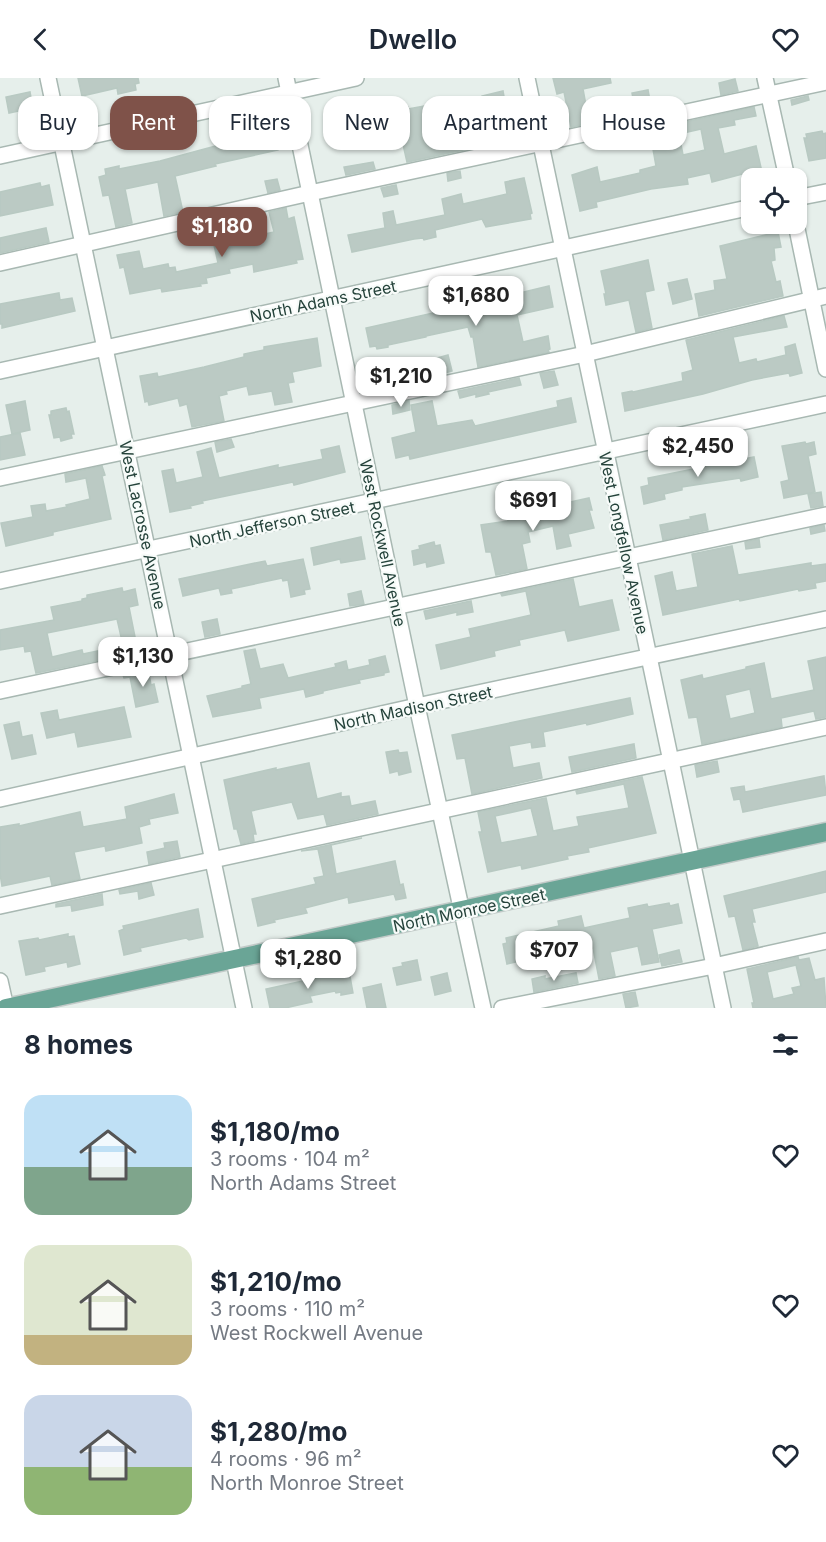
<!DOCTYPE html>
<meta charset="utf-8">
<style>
:root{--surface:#fff;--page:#f2f2f3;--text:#1f2937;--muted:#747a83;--accent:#7f5249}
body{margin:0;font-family:Inter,sans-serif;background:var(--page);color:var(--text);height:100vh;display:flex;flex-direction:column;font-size:22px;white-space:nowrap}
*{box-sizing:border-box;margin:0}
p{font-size:20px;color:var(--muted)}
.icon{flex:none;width:33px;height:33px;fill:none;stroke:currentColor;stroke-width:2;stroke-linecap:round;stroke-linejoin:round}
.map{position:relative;height:930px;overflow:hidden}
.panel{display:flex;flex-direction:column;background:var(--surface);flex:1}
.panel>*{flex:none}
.guide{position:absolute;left:18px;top:18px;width:790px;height:54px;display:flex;gap:12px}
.tools{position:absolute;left:741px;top:90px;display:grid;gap:12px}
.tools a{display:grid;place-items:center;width:66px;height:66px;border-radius:12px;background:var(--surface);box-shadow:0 2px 4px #0004;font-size:30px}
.price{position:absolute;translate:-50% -51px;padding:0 14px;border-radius:12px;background:#fff;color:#222;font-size:20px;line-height:39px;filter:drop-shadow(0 2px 3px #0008)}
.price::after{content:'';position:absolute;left:50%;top:36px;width:18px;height:14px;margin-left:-9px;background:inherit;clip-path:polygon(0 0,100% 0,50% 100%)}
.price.on{background:var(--accent);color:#fff}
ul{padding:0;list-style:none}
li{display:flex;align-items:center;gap:18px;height:150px;padding:0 24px}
li span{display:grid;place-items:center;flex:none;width:168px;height:120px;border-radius:18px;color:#555}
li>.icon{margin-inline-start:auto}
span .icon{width:72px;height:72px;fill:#fffc;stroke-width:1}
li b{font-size:26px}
h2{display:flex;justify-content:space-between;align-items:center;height:72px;padding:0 24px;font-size:26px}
.chip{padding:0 21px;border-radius:18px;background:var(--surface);box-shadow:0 2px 4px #0004;font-size:21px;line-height:54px}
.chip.on{background:var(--accent);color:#fff}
header{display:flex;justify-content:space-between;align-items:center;height:78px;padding:0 24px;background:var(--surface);font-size:27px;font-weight:600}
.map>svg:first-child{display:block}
.building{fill:#bbcac4;stroke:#b8c9c2;stroke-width:1.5;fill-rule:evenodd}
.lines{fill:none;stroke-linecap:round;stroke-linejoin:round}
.minor-casing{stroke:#a8b8b2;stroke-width:18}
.major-casing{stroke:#c2cac8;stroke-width:21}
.minor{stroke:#fff;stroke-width:15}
.major{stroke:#6aa596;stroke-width:18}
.labels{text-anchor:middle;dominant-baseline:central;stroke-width:4.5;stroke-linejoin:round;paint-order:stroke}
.street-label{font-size:16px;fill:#24423a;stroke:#f7fbf9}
</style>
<header><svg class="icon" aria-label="back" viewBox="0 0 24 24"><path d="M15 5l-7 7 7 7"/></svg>Dwello<svg class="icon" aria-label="heart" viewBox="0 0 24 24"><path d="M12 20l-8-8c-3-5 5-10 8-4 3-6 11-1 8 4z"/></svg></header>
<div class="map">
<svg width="826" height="930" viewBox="0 0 826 930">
<rect width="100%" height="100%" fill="#e6efeb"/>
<!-- building -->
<g class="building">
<polygon points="78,0 138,0 139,5 135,6 136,12 118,16 117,10 82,18"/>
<polygon points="553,0 610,0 611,5 583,11 587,33 633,22 635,35 571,49 564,14 557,16"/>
<polygon points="735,1 738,13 721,17 719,5"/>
<polygon points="648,12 651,28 635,31 632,15"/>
<polygon points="503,13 509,47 492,50 489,39 487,39 482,18"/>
<polygon points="30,14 32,25 27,26 28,31 9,35 6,19"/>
<polygon points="808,18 809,22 792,27 791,22"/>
<polygon points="440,25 448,65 471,60 473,70 407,84 402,62 393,64 392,57 363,63 362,58 329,65 324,43 348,38 349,43 408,29 408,31"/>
<path d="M754,29L756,38L734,42L735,47L718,50L724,76L756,68L762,94L751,97L750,94L712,104L710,95L687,100L688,106L651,111L596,124L597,129L580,133L572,97L597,89L600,104L640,95V92L656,88L651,60L660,58L658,50ZM701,51L705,72L683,77L679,56Z"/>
<polygon points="822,53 823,56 826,55 826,80 809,83 804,60 807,60 806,56"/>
<polygon points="275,55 278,72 215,86 216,88 175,98 183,134 164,138 158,104 125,111 132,145 116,149 109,117 103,118 99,99 106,97 105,91 119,88 119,91 160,83 223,66"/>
<polygon points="373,84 375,91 346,97 344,89"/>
<polygon points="460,93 461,100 448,103 447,95"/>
<polygon points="524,100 532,135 530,136 531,141 486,149 482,141 435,152 436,159 424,162 423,160 414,161 352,174 348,157 385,150 383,135 393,133 396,147 445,137 442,121 461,116 463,126 507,116 505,104"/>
<polygon points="277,101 280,112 268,115 265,103"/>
<polygon points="40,105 41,109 49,107 53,127 0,138 0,114"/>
<polygon points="396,107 398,116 384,119 381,110"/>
<polygon points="286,130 288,141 294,139 303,181 296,182 297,185 254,194 253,186 229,191 230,195 206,200 207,205 200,206 201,208 162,214 161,210 130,216 124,189 120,190 117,177 139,173 143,191 168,186 169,190 175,189 176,194 218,185 214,167 238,162 233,142 245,140 250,159 274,154 269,134"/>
<polygon points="46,150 49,164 0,175 0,160"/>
<polygon points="778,154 781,169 774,170 775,182 771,183 776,204 780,203 783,218 699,238 695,216 715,212 714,203 727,201 720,168"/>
<polygon points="648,182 654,212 645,214 652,250 636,254 629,222 606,227 604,216 606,216 601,193"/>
<polygon points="687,201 692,221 673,226 668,205"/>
<polygon points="549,208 553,229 517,237 523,264 548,258 550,271 548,272 549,274 478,289 473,259 471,259 468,249 426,258 426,259 388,267 388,269 377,271 376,268 370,269 366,250 455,230 456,232 494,224 494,221"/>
<polygon points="59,215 60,222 72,220 75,233 2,250 2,246 0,246 0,226"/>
<polygon points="784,238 787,249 733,259 739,285 756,281 757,284 786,277 785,269 795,266 802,295 790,298 789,295 752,302 703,316 625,333 622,315 632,313 633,314 683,303 682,295 693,292 686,262"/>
<polygon points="317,260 321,288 292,294 294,304 288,305 292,324 275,327 272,313 249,317 247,308 226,313 227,316 219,318 224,343 192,349 187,326 180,328 178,320 149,327 148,323 145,324 140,298 157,295 158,299 204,289 244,279 244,276 264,272 264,269"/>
<polygon points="448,277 452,293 441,296 437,280"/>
<polygon points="554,293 558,307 544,310 540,295"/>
<polygon points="519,300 521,307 488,314 489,316 476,319 476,316 460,320 458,313"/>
<polygon points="571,320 576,344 428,377 410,381 409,377 396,380 392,360 416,354 411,327 432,323 437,348 472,342 475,348 558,329 557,323"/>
<polygon points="25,323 30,352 12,356 6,327"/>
<polygon points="409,323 410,332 393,336 392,327"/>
<polygon points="66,330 67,334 69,333 74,356 71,356 72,360 61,363 60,359 54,360 49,337 51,337 51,333"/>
<polygon points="20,355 25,377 0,382 0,359"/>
<polygon points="231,361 234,369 217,374 215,364"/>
<polygon points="805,364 806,366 814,364 816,376 808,378 815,414 784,420 781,404 789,402 782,368"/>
<polygon points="339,368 345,394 294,407 293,404 202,423 203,425 190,428 191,430 170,434 162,393 173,391 176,405 203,399 197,374 211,370 219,400 278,387 278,390 323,381 321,372"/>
<polygon points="754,379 758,399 741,403 740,400 682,409 682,412 664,416 665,421 644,426 641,409 649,407 648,400"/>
<polygon points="102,388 105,397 102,398 111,441 53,454 53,457 6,468 1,445 33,439 31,428 45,426 46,433 67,429 66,427 90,421 86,400 66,404 65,396"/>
<polygon points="821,414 823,428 811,430 808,416"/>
<polygon points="589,420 592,432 589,432 594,450 568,456 571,468 557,471 553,448 528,454 530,464 522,466 527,491 496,497 491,474 486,474 481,447 508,443 507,437 510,436 509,433 521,431 522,434 549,429 550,432 571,427 570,424"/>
<polygon points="705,436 708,452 663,462 660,447 691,441 690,439"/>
<polygon points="824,447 825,453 811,456 810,450"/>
<polygon points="361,459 365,481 341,485 340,481 314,487 311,470"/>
<polygon points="759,461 760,469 746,471 745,464"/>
<polygon points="434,464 435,468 440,467 444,485 427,489 426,484 414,487 412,473 420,471 419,468"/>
<polygon points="732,468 738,497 811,485 811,488 826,486 826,503 815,505 816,510 799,513 798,511 740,523 739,521 663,537 655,498 672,494 676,513 698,509 692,476"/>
<polygon points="303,481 310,511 304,512 305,516 291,519 288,502 283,503 282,500 231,511 232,515 221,517 219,510 183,518 179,501 265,483 267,488"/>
<polygon points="573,501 579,529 612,522 619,552 568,563 565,552 519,562 520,567 494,573 495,578 441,591 436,567 471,559 469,551 531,537 526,513 502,518 501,516"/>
<polygon points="122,510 123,514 135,511 138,527 129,529 138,574 122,577 119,564 122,563 117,541 47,555 52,579 82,572 83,576 98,573 100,582 36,595 31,573 25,574 24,568 0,572 0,552 54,542 51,529 82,523 82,521 87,520 87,517"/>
<polygon points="361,513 364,526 350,528 348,516"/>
<polygon points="471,523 473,534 457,537 457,534 426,541 424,533"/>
<polygon points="217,541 220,556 205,559 202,544"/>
<polygon points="255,571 260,591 283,586 288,600 336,589 335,586 346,583 348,592 370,587 369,582 385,578 389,594 384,595 384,597 359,602 360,605 323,613 323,615 306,619 304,611 259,620 261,630 213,639 207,618 242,610 242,608 251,606 244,573"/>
<path d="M826,579V639L816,641L814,633L781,640L782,649L702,666L697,639L689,640L681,602L702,597L703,601L746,591V589L764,585L771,621L814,612L808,583ZM750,611L755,635L730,641L725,617Z"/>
<polygon points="148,591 151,607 154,606 158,624 136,629 130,599 124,600 123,597"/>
<polygon points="630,620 633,636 587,647 586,645 543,654 545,668 532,670 531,664 509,668 513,690 539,685 542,700 472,716 465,680 457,681 452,657"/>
<polygon points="124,629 131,659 78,669 75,654 47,660 41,635 57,632 59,642"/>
<polygon points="19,644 22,659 32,657 36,676 12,681 4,647"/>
<polygon points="634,666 636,680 572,694 569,679"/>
<polygon points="398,672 399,675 407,674 411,694 399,697 398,693 390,695 386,674"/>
<polygon points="717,683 719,694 697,699 695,687"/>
<polygon points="309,685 317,721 341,715 341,719 349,718 351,728 375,723 378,736 327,747 324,736 298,741 292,724 251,733 256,756 253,756 254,763 241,766 237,751 234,751 224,702 276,690 276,692"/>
<polygon points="824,698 826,717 743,734 740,721 734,722 731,710 744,708 745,714"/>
<path d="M642,699L656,755L588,770L589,774L567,778L568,781L522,791L521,787L488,794L479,754H482L478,734L546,720L553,753L579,748L577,739L629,730L624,706L577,716L576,713ZM531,730L538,758L501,765L495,738Z"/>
<polygon points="174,716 178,735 149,741 150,746 139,749 142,765 106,773 105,768 74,774 80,801 52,807 50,798 2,808 0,796 0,749 19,746 19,748 80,734 83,749 127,741 125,729"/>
<polygon points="362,760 331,767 336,796 395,783 400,807 403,806 406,820 396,822 394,816 349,825 348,819 305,830 307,835 274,842 275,844 258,848 252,821 316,806 314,800 324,798 318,771 301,773"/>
<polygon points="177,763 180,779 149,786 147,774 165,770 164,765"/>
<polygon points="826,793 826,814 752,831 755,844 752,844 758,868 743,872 735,838 729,839 724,818"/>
<polygon points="151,805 154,817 139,821 138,813 120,816 119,812"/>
<polygon points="102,816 103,827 72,833 71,827 56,829 56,826"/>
<polygon points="669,825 670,828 678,826 682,845 652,851 659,884 642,887 638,868 610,874 615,898 599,901 593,870 565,876 563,870 524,878 525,882 507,886 503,866 507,865 506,860 559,848 558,843 581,838 584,850 630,840 628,830 647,826 648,829"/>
<polygon points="198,831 203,859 189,862 186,860 140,870 141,873 124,877 119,853 124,851 123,848"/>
<polygon points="68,856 68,859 74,858 80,886 68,889 67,884 44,889 45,893 26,897 19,863 38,860 39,862"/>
<polygon points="679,872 682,884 662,888 659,877"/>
<path d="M798,879L799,882L809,880L815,902L824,900L826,930H753L752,925H754L747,891ZM796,887L801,908L792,910L794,916L773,921L767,894Z"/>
<polygon points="417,882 421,902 397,907 393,890 403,888 402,885"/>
<polygon points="349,893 353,915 341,917 341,914 336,915 335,913 310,918 312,924 285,930 270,930 266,911"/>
<polygon points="447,895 451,913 435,917 431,899"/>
<polygon points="576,895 578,905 534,914 532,901 545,898 545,901"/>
<polygon points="381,906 386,930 367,930 363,910"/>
<polygon points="635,914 638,928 626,930 623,916"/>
</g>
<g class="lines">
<defs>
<g id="minor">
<polyline points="48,0 244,930"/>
<polyline points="286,0 417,628 483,930"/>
<polyline points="527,0 723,930"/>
<polyline points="765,0 787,100"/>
<polyline points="0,78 356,0"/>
<polyline points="796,120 826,114"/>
<polyline points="796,146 826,291"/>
<polyline points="0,185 310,115 826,4"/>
<polyline points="0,293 752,129"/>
<polyline points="0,400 585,276 826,218"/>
<polyline points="0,503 826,326"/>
<polyline points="0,613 826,437"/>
<polyline points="0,721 417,628 826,541"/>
<polyline points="0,828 826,649"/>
<polyline points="0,903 6,930"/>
<polyline points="502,930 714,888 826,863"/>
</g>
<polyline id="major" points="6,930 826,754"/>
</defs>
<!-- minor casing -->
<use href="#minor" class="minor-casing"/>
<!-- major casing -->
<use href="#major" class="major-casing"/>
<!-- minor -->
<use href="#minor" class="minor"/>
<!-- major -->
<use href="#major" class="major"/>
</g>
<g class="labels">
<!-- street labels -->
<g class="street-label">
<text transform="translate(323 223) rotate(-12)">North Adams Street</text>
<text transform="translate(272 446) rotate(-12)">North Jefferson Street</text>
<text transform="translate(143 447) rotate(78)">West Lacrosse Avenue</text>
<text transform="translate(383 465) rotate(78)">West Rockwell Avenue</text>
<text transform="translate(624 465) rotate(78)">West Longfellow Avenue</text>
<text transform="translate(413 630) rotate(-12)">North Madison Street</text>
<text transform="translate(469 832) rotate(-12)">North Monroe Street</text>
</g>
</g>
</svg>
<div class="tools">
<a><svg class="icon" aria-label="locate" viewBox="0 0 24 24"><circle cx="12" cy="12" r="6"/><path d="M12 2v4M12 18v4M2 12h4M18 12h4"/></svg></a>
</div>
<b class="price on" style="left:222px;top:180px">$1,180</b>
<b class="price" style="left:476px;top:249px">$1,680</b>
<b class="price" style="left:401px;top:330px">$1,210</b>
<b class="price" style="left:698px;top:400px">$2,450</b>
<b class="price" style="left:533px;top:454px">$691</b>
<b class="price" style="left:143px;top:610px">$1,130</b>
<b class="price" style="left:554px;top:904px">$707</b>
<b class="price" style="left:308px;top:912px">$1,280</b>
<div class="guide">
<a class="chip">Buy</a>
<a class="chip on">Rent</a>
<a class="chip">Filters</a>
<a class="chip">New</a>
<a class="chip">Apartment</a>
<a class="chip">House</a>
</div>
</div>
<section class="panel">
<h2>8 homes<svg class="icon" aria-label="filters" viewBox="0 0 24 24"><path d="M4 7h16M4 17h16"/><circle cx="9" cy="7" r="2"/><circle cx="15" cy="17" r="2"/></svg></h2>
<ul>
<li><span style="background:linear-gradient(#bfe0f5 60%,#7fa58c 0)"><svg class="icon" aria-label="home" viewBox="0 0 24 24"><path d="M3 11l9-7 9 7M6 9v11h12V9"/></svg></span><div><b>$1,180/mo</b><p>3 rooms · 104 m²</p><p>North Adams Street</p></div><svg class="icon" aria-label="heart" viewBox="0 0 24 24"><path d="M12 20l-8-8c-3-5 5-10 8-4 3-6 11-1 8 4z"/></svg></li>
<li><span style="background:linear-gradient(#dfe7d0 75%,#c2b280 0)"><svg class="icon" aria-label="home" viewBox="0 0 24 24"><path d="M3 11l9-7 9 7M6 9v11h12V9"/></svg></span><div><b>$1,210/mo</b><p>3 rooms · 110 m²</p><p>West Rockwell Avenue</p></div><svg class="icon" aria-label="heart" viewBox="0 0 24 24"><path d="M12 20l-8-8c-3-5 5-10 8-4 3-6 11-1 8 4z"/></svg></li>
<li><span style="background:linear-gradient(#c9d6e8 60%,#8fb573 0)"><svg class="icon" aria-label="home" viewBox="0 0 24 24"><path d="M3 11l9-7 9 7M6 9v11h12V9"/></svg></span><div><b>$1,280/mo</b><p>4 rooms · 96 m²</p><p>North Monroe Street</p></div><svg class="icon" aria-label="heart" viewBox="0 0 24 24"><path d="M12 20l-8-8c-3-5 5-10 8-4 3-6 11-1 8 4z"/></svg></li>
</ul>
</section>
